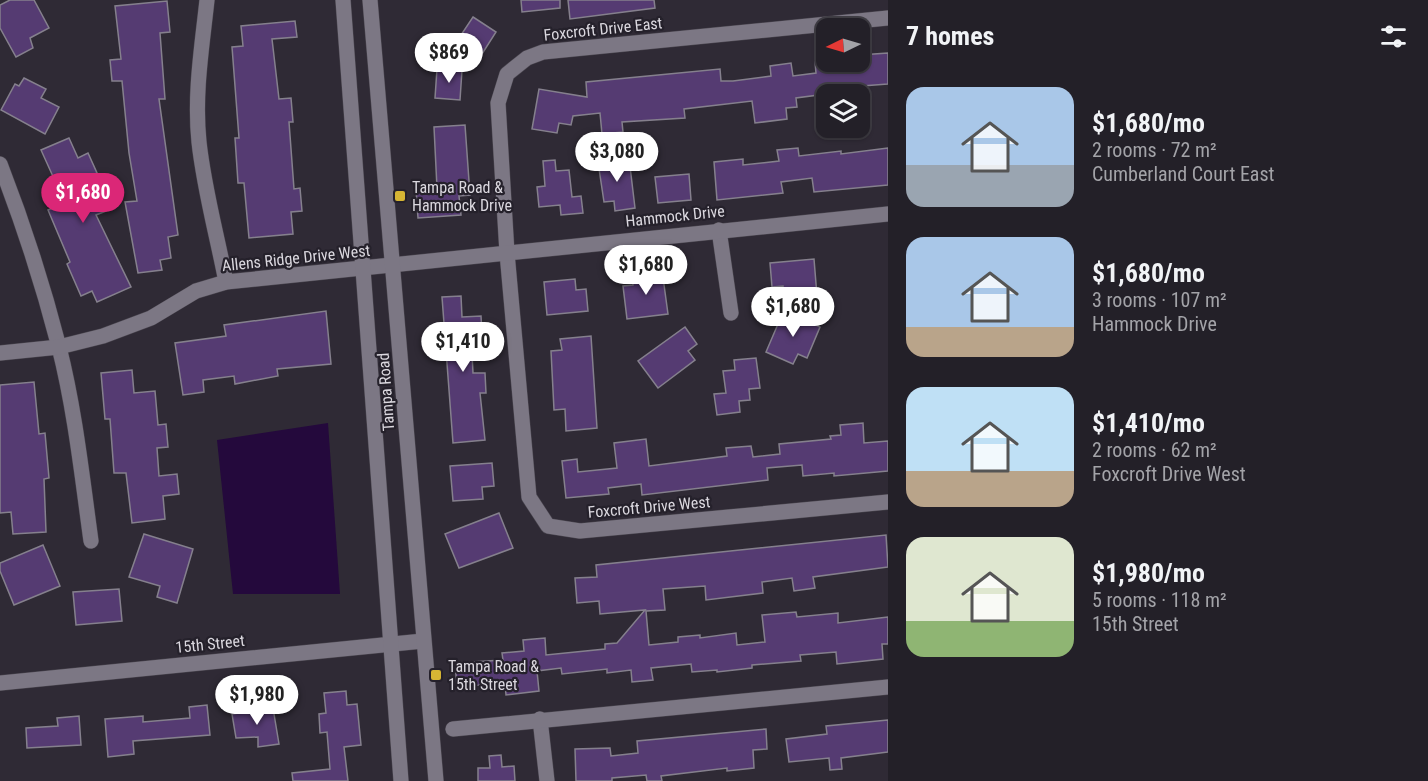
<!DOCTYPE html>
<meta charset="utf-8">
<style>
:root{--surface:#232028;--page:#2f2d34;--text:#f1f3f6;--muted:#a3a3a8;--line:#403e45;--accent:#db2777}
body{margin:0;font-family:"Roboto Condensed",sans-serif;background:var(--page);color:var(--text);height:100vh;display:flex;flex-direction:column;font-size:22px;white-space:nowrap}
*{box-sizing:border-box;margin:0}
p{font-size:20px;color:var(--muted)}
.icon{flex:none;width:33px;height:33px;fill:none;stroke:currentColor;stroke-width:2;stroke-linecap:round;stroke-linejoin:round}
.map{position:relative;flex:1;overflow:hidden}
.drawer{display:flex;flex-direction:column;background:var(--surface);width:540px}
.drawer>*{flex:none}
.needle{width:39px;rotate:265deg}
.buttons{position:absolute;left:816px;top:18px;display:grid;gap:12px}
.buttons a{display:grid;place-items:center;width:54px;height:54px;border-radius:12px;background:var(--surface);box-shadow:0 2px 4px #0004,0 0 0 2px var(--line);font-size:30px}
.price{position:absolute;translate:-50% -51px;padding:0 14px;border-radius:21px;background:#fff;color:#222;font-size:20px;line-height:39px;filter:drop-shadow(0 2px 3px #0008)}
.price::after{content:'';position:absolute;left:50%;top:36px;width:18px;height:14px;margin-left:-9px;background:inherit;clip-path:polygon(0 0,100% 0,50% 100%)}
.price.active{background:var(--accent);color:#fff}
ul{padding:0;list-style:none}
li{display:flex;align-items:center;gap:18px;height:150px;padding:0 18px}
li span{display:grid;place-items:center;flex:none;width:168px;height:120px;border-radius:18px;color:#555}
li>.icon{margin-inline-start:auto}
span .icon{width:72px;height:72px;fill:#fffc;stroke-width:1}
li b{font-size:26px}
h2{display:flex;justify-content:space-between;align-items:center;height:72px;padding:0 18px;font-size:26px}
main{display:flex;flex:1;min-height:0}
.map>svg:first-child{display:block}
.water{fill:#24093c}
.building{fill:#553b72;stroke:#85808d;stroke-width:1.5}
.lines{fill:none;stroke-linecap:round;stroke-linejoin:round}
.minor-casing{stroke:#4a464f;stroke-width:16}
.tertiary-casing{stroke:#4a464f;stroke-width:16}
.secondary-casing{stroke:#4a464f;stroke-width:16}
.minor{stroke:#7c7784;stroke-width:15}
.tertiary{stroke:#7c7784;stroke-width:15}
.secondary{stroke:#7c7784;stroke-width:15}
.poi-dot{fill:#d6b534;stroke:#25212b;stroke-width:2}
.labels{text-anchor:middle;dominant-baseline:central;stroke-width:4.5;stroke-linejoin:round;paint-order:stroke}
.street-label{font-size:16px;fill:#dbd8df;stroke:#25212b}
.poi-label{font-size:16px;fill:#dbd8df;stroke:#25212b;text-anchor:start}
</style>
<main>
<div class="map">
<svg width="888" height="781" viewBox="0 0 888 781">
<rect width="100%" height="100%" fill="#2f2a35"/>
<!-- water -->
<polygon class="water" points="328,423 340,594 233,594 217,440"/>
<!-- building -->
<g class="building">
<polygon points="10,0 34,0 49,28 30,38 33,48 16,57 0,28 0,5"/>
<polygon points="521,0 560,0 560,8 522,12"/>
<polygon points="568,0 654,0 655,8 570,19"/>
<polygon points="167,1 170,32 160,33 165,99 159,99 178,235 168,237 171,258 160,260 162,270 138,273 125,202 137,201 129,153 122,81 112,81 110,60 121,59 115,6"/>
<polygon points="473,17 496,32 482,54 478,54 457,41"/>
<polygon points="295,21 297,37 272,39 279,99 291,98 293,122 289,122 294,189 300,188 302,211 291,212 293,234 249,238 244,183 238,183 235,138 239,138 232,47 243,46 241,26"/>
<polygon points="888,53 888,84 849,87 849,91 796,98 797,107 786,108 787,119 755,123 752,101 684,109 685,118 622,122 623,132 602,134 600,113 573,116 571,125 559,123 557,133 532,129 539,89 587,97 586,82 720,69 721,81 733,81 771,76 770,66 791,63 793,76 816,73 815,62 860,62 860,55"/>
<polygon points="437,69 462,70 460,100 435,98"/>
<polygon points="24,78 46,89 41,98 59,107 45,134 1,110 15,84 19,86"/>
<polygon points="465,125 470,195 459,196 461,215 418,218 416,189 437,188 434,127"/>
<polygon points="69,138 78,158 88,153 97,173 91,176 106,211 96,215 131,287 97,302 92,291 81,296 67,264 70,262 48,210 65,203 41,150"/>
<polygon points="798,148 799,156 841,151 841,154 888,148 888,185 814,192 812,178 781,182 783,193 717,200 714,162 743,159 743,165 779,161 777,150"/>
<polygon points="629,158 635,208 615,211 614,201 604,202 598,162"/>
<polygon points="555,160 556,171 569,170 572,197 581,196 583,213 561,215 560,205 539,207 537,187 545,186 543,161"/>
<polygon points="689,174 691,200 658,203 655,177"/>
<polygon points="814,259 817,296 784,298 783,286 772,287 770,263"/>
<polygon points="662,270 668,314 627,319 623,286 633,285 632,274"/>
<polygon points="575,279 576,290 586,289 588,311 547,315 544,282"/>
<polygon points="461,296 462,317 481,316 482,333 471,334 473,373 485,373 486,393 480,393 485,440 453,443 442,297"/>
<polygon points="784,310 820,327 807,358 798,354 793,364 766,352"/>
<polygon points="326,311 331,364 277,369 278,376 235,384 234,376 203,380 204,392 183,395 175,343 226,336 224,325"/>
<polygon points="685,327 697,344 688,351 695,360 658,388 638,361"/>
<polygon points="591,336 597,428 566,431 565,409 554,410 551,351 562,350 560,339"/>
<polygon points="756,358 760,388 749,389 750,400 739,401 740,412 717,415 714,394 726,393 723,371 735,370 734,360"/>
<polygon points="132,370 134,393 155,391 158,425 166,424 168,447 157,448 159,476 177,474 179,494 163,496 165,519 132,523 126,473 114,473 110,419 105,419 101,373"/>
<polygon points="34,382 39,434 45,433 49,478 44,479 46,532 13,534 11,512 0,513 0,385"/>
<polygon points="863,423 864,443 888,441 888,471 834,476 834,473 803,476 802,465 767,468 768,480 642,495 641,484 608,488 609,494 566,498 562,461 577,459 578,472 617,468 614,443 646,439 649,466 727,456 726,448 751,446 753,457 780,454 779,444 831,439 830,436 841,435 840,425"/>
<polygon points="492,463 494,486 482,487 483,499 453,501 450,466"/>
<polygon points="499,513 513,548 459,568 445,534"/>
<polygon points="144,534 193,549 177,603 157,597 160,586 129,577"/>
<polygon points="886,535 888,567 813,577 815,588 794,591 792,578 762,582 763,593 706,600 705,586 663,589 665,610 646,611 649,645 678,642 678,637 700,635 700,638 736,633 737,645 765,642 762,615 796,612 797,617 838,613 838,623 888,617 888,644 882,644 883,659 837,664 836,652 800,655 801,661 752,665 752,668 717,672 717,670 692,672 691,664 651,668 653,680 632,682 631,670 607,673 607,669 562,674 561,668 537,671 539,691 506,695 505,683 457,687 455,663 503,660 502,653 524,651 523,640 545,638 546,655 605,649 605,644 617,643 645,610 600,614 599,601 577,603 575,578 597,577 596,565"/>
<polygon points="43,545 60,586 14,605 0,571 0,563"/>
<polygon points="119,589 122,621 76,625 73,592"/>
<polygon points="346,691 347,705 357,704 361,745 344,747 348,781 293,781 292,773 330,769 327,732 320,733 319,714 326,713 324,693"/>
<polygon points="207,705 210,735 133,741 134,754 108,757 105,719 143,716 143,722 190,718 189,707"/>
<polygon points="273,708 279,744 258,747 258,737 236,738 232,714"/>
<polygon points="79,716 81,745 27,748 26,728 58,726 57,718"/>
<polygon points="888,720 888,752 841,758 842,769 830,770 829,758 789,762 786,739 827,734 826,726"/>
<polygon points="766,729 767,749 753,750 754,768 727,771 727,768 661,776 662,781 647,781 646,775 612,778 612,781 576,781 575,749 610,748 611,756 638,753 637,741"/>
<polygon points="501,755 502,767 514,766 515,781 478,781 478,768 490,768 489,756"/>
</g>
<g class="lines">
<defs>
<g id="minor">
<path d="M207,0C202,47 194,94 199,142C204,189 217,235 226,282"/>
<polyline points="888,18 543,52 527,58 507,74 498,103 507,253 529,497 548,526 580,531 888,502"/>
<path d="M0,164C23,223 43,285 59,347C75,410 82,476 91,541"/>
<polyline points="719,230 731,313"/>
<polyline points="0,353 59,347 103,336 151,318 196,291 226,282 888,214"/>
<polyline points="540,719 547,781"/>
<polyline points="453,729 888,687"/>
</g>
<polyline id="tertiary" points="0,683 423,641"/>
<g id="secondary">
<polyline points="343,0 401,781"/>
<polyline points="370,0 436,781"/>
</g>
</defs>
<!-- minor casing -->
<use href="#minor" class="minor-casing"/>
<!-- tertiary casing -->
<use href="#tertiary" class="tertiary-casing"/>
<!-- secondary casing -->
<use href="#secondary" class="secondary-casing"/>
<!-- minor -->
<use href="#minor" class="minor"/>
<!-- tertiary -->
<use href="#tertiary" class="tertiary"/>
<!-- secondary -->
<use href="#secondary" class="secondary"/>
</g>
<!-- markers -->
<g class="poi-dot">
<rect x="394" y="190" width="12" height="12" rx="3"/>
<rect x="430" y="669" width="12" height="12" rx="3"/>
</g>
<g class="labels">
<!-- street labels -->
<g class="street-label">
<text transform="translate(603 29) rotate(-6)">Foxcroft Drive East</text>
<text transform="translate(675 216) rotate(-6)">Hammock Drive</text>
<text transform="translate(296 258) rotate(-6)">Allens Ridge Drive West</text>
<text transform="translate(386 392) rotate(-94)">Tampa Road</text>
<text transform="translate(649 507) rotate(-5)">Foxcroft Drive West</text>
<text transform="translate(210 644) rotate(-6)">15th Street</text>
</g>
<!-- poi labels -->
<g class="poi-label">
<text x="412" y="187">Tampa Road &amp;<tspan x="412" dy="18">Hammock Drive</tspan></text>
<text x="448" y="666">Tampa Road &amp;<tspan x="448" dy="18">15th Street</tspan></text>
</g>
</g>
</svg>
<div class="buttons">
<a><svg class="needle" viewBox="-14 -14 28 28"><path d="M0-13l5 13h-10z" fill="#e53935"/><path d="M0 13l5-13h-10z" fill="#a3a3a8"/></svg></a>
<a><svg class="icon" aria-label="layers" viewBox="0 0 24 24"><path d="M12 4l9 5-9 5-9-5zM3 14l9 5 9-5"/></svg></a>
</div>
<b class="price" style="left:449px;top:84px">$869</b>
<b class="price" style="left:617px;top:183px">$3,080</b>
<b class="price active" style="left:83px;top:224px">$1,680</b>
<b class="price" style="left:646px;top:296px">$1,680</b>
<b class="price" style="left:793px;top:338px">$1,680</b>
<b class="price" style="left:463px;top:373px">$1,410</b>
<b class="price" style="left:257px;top:726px">$1,980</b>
</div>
<section class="drawer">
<h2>7 homes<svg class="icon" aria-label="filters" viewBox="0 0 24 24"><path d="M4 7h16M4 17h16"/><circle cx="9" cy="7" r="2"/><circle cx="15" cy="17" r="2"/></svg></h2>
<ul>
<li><span style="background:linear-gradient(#a9c7e8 65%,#9aa5b1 0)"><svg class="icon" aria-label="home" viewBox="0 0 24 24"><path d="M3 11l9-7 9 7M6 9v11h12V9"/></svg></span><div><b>$1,680/mo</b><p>2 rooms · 72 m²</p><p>Cumberland Court East</p></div></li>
<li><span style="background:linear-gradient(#a9c7e8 75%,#b9a48a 0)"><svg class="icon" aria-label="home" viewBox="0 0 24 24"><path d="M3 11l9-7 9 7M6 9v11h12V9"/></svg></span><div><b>$1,680/mo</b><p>3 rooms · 107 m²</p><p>Hammock Drive</p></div></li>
<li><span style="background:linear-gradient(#bfe0f5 70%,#b9a48a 0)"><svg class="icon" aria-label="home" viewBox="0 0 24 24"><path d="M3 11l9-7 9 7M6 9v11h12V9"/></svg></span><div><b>$1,410/mo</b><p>2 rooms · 62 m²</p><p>Foxcroft Drive West</p></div></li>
<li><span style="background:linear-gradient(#dfe7d0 70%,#8fb573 0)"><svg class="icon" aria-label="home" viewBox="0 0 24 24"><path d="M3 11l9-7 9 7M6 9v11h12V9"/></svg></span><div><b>$1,980/mo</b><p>5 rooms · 118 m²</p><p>15th Street</p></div></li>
</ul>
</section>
</main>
